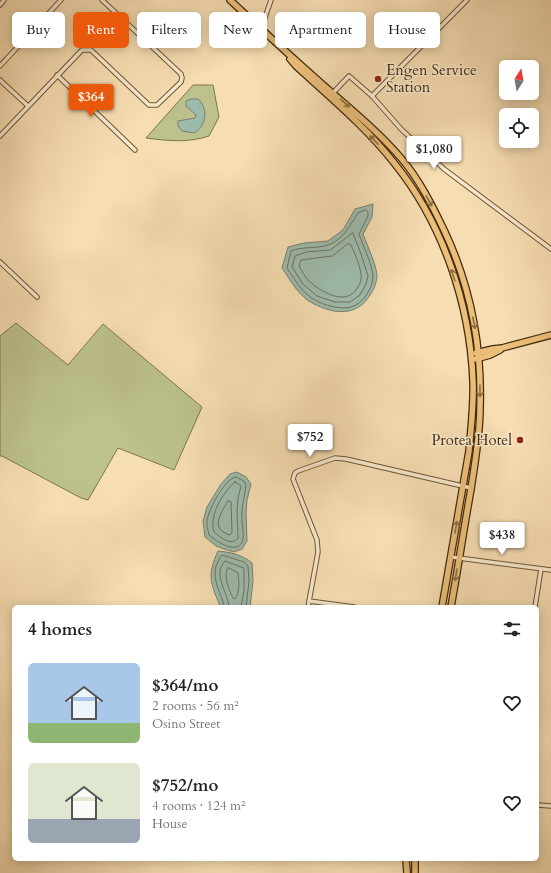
<!DOCTYPE html>
<meta charset="utf-8">
<style>
:root{--surface:#fff;--page:#f2f2f2;--text:#202124;--muted:#757577;--accent:#ea580c}
body{margin:0;font-family:Cardo,serif;background:var(--page);color:var(--text);height:100vh;display:flex;flex-direction:column;font-size:15px;white-space:nowrap}
*{box-sizing:border-box;margin:0}
p{font-size:13px;color:var(--muted)}
.icon{flex:none;width:22px;height:22px;fill:none;stroke:currentColor;stroke-width:2;stroke-linecap:round;stroke-linejoin:round}
.map{position:relative;flex:1;overflow:hidden}
.details{position:absolute;left:12px;top:605px;width:527px;height:256px;display:flex;flex-direction:column;background:var(--surface);border-radius:6px;box-shadow:0 2px 10px #0003}
.details>*{flex:none}
.guide{position:absolute;left:12px;top:12px;width:527px;height:36px;display:flex;gap:8px}
.needle{width:26px;rotate:11deg}
.fabs{position:absolute;left:499px;top:60px;display:grid;gap:8px}
.fabs a{display:grid;place-items:center;width:40px;height:40px;border-radius:6px;background:var(--surface);box-shadow:0 2px 10px #0003;font-size:20px}
.price{position:absolute;translate:-50% -34px;padding:0 9px;border-radius:4px;background:#fff;color:#222;font-size:13px;line-height:26px;filter:drop-shadow(0 1px 2px #0008)}
.price::after{content:'';position:absolute;left:50%;top:24px;width:12px;height:9px;margin-left:-6px;background:inherit;clip-path:polygon(0 0,100% 0,50% 100%)}
.price.active{background:var(--accent);color:#fff}
ul{padding:0;list-style:none}
li{display:flex;align-items:center;gap:12px;height:100px;padding:0 16px}
li span{display:grid;place-items:center;flex:none;width:112px;height:80px;border-radius:6px;color:#555}
li>.icon{margin-inline-start:auto}
span .icon{width:48px;height:48px;fill:#fffc;stroke-width:1}
li b{font-size:17px}
h2{display:flex;justify-content:space-between;align-items:center;height:48px;padding:0 16px;font-size:17px}
.tag{padding:0 14px;border-radius:6px;background:var(--surface);box-shadow:0 2px 10px #0003;font-size:14px;line-height:36px}
.tag.active{background:var(--accent);color:#fff}
.map>svg:first-child{display:block}
.green{fill:#bcc18d;stroke:#7e764d}
.water{fill:#9dbbad;stroke:#78816d}
.lines{fill:none;stroke-linecap:round;stroke-linejoin:round}
.shore{stroke:#6f725d;stroke-width:1}
.minor-casing{stroke:#6e5736;stroke-width:5.5}
.primary-casing{stroke:#412a0d;stroke-width:8}
.minor{stroke:#f9e9cd;stroke-width:3.5}
.primary{stroke:#ebbe79;stroke-width:5.5}
.oneway{stroke:#8e6d3e}
.poi-dot{fill:#8f2418;stroke:#f9e9cd;stroke-width:1.5}
.labels{text-anchor:middle;dominant-baseline:central;stroke-width:3;stroke-linejoin:round;paint-order:stroke}
.poi-label{font-size:15px;fill:#412a0d;stroke:#f9e9cd;text-anchor:start}
</style>
<div class="map">
<svg width="551" height="873" viewBox="0 0 551 873">
<rect width="100%" height="100%" fill="#f6ddb2"/>
<filter id="stains"><feTurbulence type="fractalNoise" baseFrequency=".005" numOctaves="4"/><feColorMatrix values="0 0 0 0 .2 0 0 0 0 .09 0 0 0 0 .02 0 0 0 .5 -.17"/></filter>
<radialGradient id="worn" r=".72"><stop offset=".6" stop-color="#630" stop-opacity="0"/><stop offset="1" stop-color="#630" stop-opacity=".3"/></radialGradient>
<!-- green -->
<g class="green">
<path d="M193,85H213L219,117L209,136C188,143 169,141 146,138Z"/>
<polygon points="16,323 68,365 103,324 202,407 174,470 118,448 88,500 81,498 2,456 0,456 0,336"/>
</g>
<!-- water -->
<g class="water">
<path d="M191,99H198C209,109 206,126 194,133L182,131L178,126V121L195,118L196,115L186,106V101Z"/>
<path d="M373,204L372,217L363,234C367,245 376,264 377,275C377,282 374,289 370,295C357,317 334,314 314,304C299,297 291,281 282,268L288,247L304,243L328,241L343,230L355,209Z"/>
<polygon points="237,472 246,477 251,484 247,500 246,513 247,541 242,549 234,552 224,549 216,546 205,537 203,521 207,507 221,484 230,474"/>
<path d="M218,551C230,552 243,555 252,563L253,581L250,607H222L220,606C210,581 207,576 218,551Z"/>
</g>
<g class="lines">
<!-- shore -->
<g class="shore">
<path d="M366,210L368,212V216L359,234C363,246 372,264 373,276C373,288 363,304 351,307C341,310 323,305 315,300C302,293 295,280 287,268L291,251C303,246 316,249 328,245C342,241 351,224 358,213Z"/>
<polygon points="353,233 361,254 368,276 366,284 360,295 350,302 335,302 317,296 303,284 292,267 295,256 306,252 330,250"/>
<path d="M348,244L351,245C355,254 360,265 361,275C362,280 359,286 356,290C344,306 320,291 309,281C305,277 302,271 299,266L301,260L332,256Z"/>
<path d="M236,477L244,481L246,485C245,495 242,504 242,513C241,521 244,531 243,539C239,557 216,541 209,535C208,530 206,524 207,520C209,509 225,478 236,477Z"/>
<path d="M235,482L241,486L238,498L237,512L238,538C232,547 220,537 214,532C209,516 222,493 235,482Z"/>
<path d="M228,501H230L231,502L232,533L230,535C210,529 220,514 228,501Z"/>
<path d="M229,568L238,573C239,581 240,592 235,599L233,598C229,589 224,579 227,569Z"/>
<path d="M224,607C222,593 212,582 216,566C218,562 219,558 222,555L244,562L248,566L249,581L246,607"/>
<path d="M229,607C228,592 212,575 225,561L244,568V591L241,607"/>
</g>
<defs>
<g id="minor">
<polyline points="0,5 4,0"/>
<polyline points="261,29 271,0"/>
<polyline points="0,66 61,0"/>
<polyline points="57,75 135,150"/>
<polyline points="0,80 28,106"/>
<polyline points="331,95 349,76 372,96 401,129 444,169 551,249"/>
<polyline points="372,96 467,0"/>
<polyline points="0,136 82,50 91,50 149,105 157,105 181,82 182,78 181,74 102,0"/>
<polyline points="0,262 37,297"/>
<polyline points="451,557 551,570"/>
<polyline points="309,601 354,607"/>
<polyline points="308,607 318,552 317,540 293,479 295,473 298,471 335,458 346,459 471,488"/>
<polyline points="535,607 541,569"/>
<polyline points="537,805 551,806"/>
</g>
<g id="primary">
<path d="M230,0C260,28 290,56 321,83C348,107 377,130 401,158C419,179 432,205 444,230C470,285 482,347 480,408C480,435 475,462 471,489C464,528 458,568 451,607"/>
<path d="M290,59L296,66C330,97 367,128 395,164C443,224 470,304 473,381C474,404 471,428 469,451L442,607"/>
<polyline points="476,353 493,349 502,348 551,335"/>
<polyline points="476,359 490,355 500,350"/>
<polyline points="406,859 407,873"/>
<polyline points="415,873 415,859"/>
</g>
</defs>
<!-- minor casing -->
<use href="#minor" class="minor-casing"/>
<!-- primary casing -->
<use href="#primary" class="primary-casing"/>
<!-- minor -->
<use href="#minor" class="minor"/>
<!-- primary -->
<use href="#primary" class="primary"/>
</g>
<!-- one-way arrows -->
<defs><path id="oneway-shaft" d="M-6 0H5M1.5-3L5.5 0L1.5 3" fill="none" stroke-width="1.6" stroke-linecap="round" stroke-linejoin="round"/></defs>
<g class="oneway">
<use href="#oneway-shaft" transform="translate(345 103) rotate(41)"/>
<use href="#oneway-shaft" transform="translate(374 140) rotate(-134)"/>
<use href="#oneway-shaft" transform="translate(429 201) rotate(61)"/>
<use href="#oneway-shaft" transform="translate(453 275) rotate(-108)"/>
<use href="#oneway-shaft" transform="translate(474 323) rotate(79)"/>
<use href="#oneway-shaft" transform="translate(480 391) rotate(90)"/>
<use href="#oneway-shaft" transform="translate(456 527) rotate(-80)"/>
<use href="#oneway-shaft" transform="translate(456 575) rotate(100)"/>
</g>
<!-- markers -->
<g class="poi-dot">
<circle cx="378" cy="79" r="4"/>
<circle cx="520" cy="440" r="4"/>
</g>
<g class="labels">
<!-- poi labels -->
<g class="poi-label">
<text x="386" y="70">Engen Service<tspan x="386" dy="17">Station</tspan></text>
<text x="512" y="440" text-anchor="end">Protea Hotel</text>
</g>
</g>
<rect width="100%" height="100%" filter="url(#stains)"/>
<rect width="100%" height="100%" fill="url(#worn)"/>
</svg>
<div class="fabs">
<a><svg class="needle" viewBox="-14 -14 28 28"><path d="M0-13l5 13h-10z" fill="#e53935"/><path d="M0 13l5-13h-10z" fill="#757577"/></svg></a>
<a><svg class="icon" aria-label="locate" viewBox="0 0 24 24"><circle cx="12" cy="12" r="6"/><path d="M12 2v4M12 18v4M2 12h4M18 12h4"/></svg></a>
</div>
<b class="price active" style="left:91px;top:118px">$364</b>
<b class="price" style="left:434px;top:170px">$1,080</b>
<b class="price" style="left:310px;top:458px">$752</b>
<b class="price" style="left:502px;top:556px">$438</b>
<div class="guide">
<a class="tag">Buy</a>
<a class="tag active">Rent</a>
<a class="tag">Filters</a>
<a class="tag">New</a>
<a class="tag">Apartment</a>
<a class="tag">House</a>
</div>
<section class="details">
<h2>4 homes<svg class="icon" aria-label="filters" viewBox="0 0 24 24"><path d="M4 7h16M4 17h16"/><circle cx="9" cy="7" r="2"/><circle cx="15" cy="17" r="2"/></svg></h2>
<ul>
<li><span style="background:linear-gradient(#a9c7e8 75%,#8fb573 0)"><svg class="icon" aria-label="home" viewBox="0 0 24 24"><path d="M3 11l9-7 9 7M6 9v11h12V9"/></svg></span><div><b>$364/mo</b><p>2 rooms · 56 m²</p><p>Osino Street</p></div><svg class="icon" aria-label="heart" viewBox="0 0 24 24"><path d="M12 20l-8-8c-3-5 5-10 8-4 3-6 11-1 8 4z"/></svg></li>
<li><span style="background:linear-gradient(#dfe7d0 70%,#9aa5b1 0)"><svg class="icon" aria-label="home" viewBox="0 0 24 24"><path d="M3 11l9-7 9 7M6 9v11h12V9"/></svg></span><div><b>$752/mo</b><p>4 rooms · 124 m²</p><p>House</p></div><svg class="icon" aria-label="heart" viewBox="0 0 24 24"><path d="M12 20l-8-8c-3-5 5-10 8-4 3-6 11-1 8 4z"/></svg></li>
</ul>
</section>
</div>
